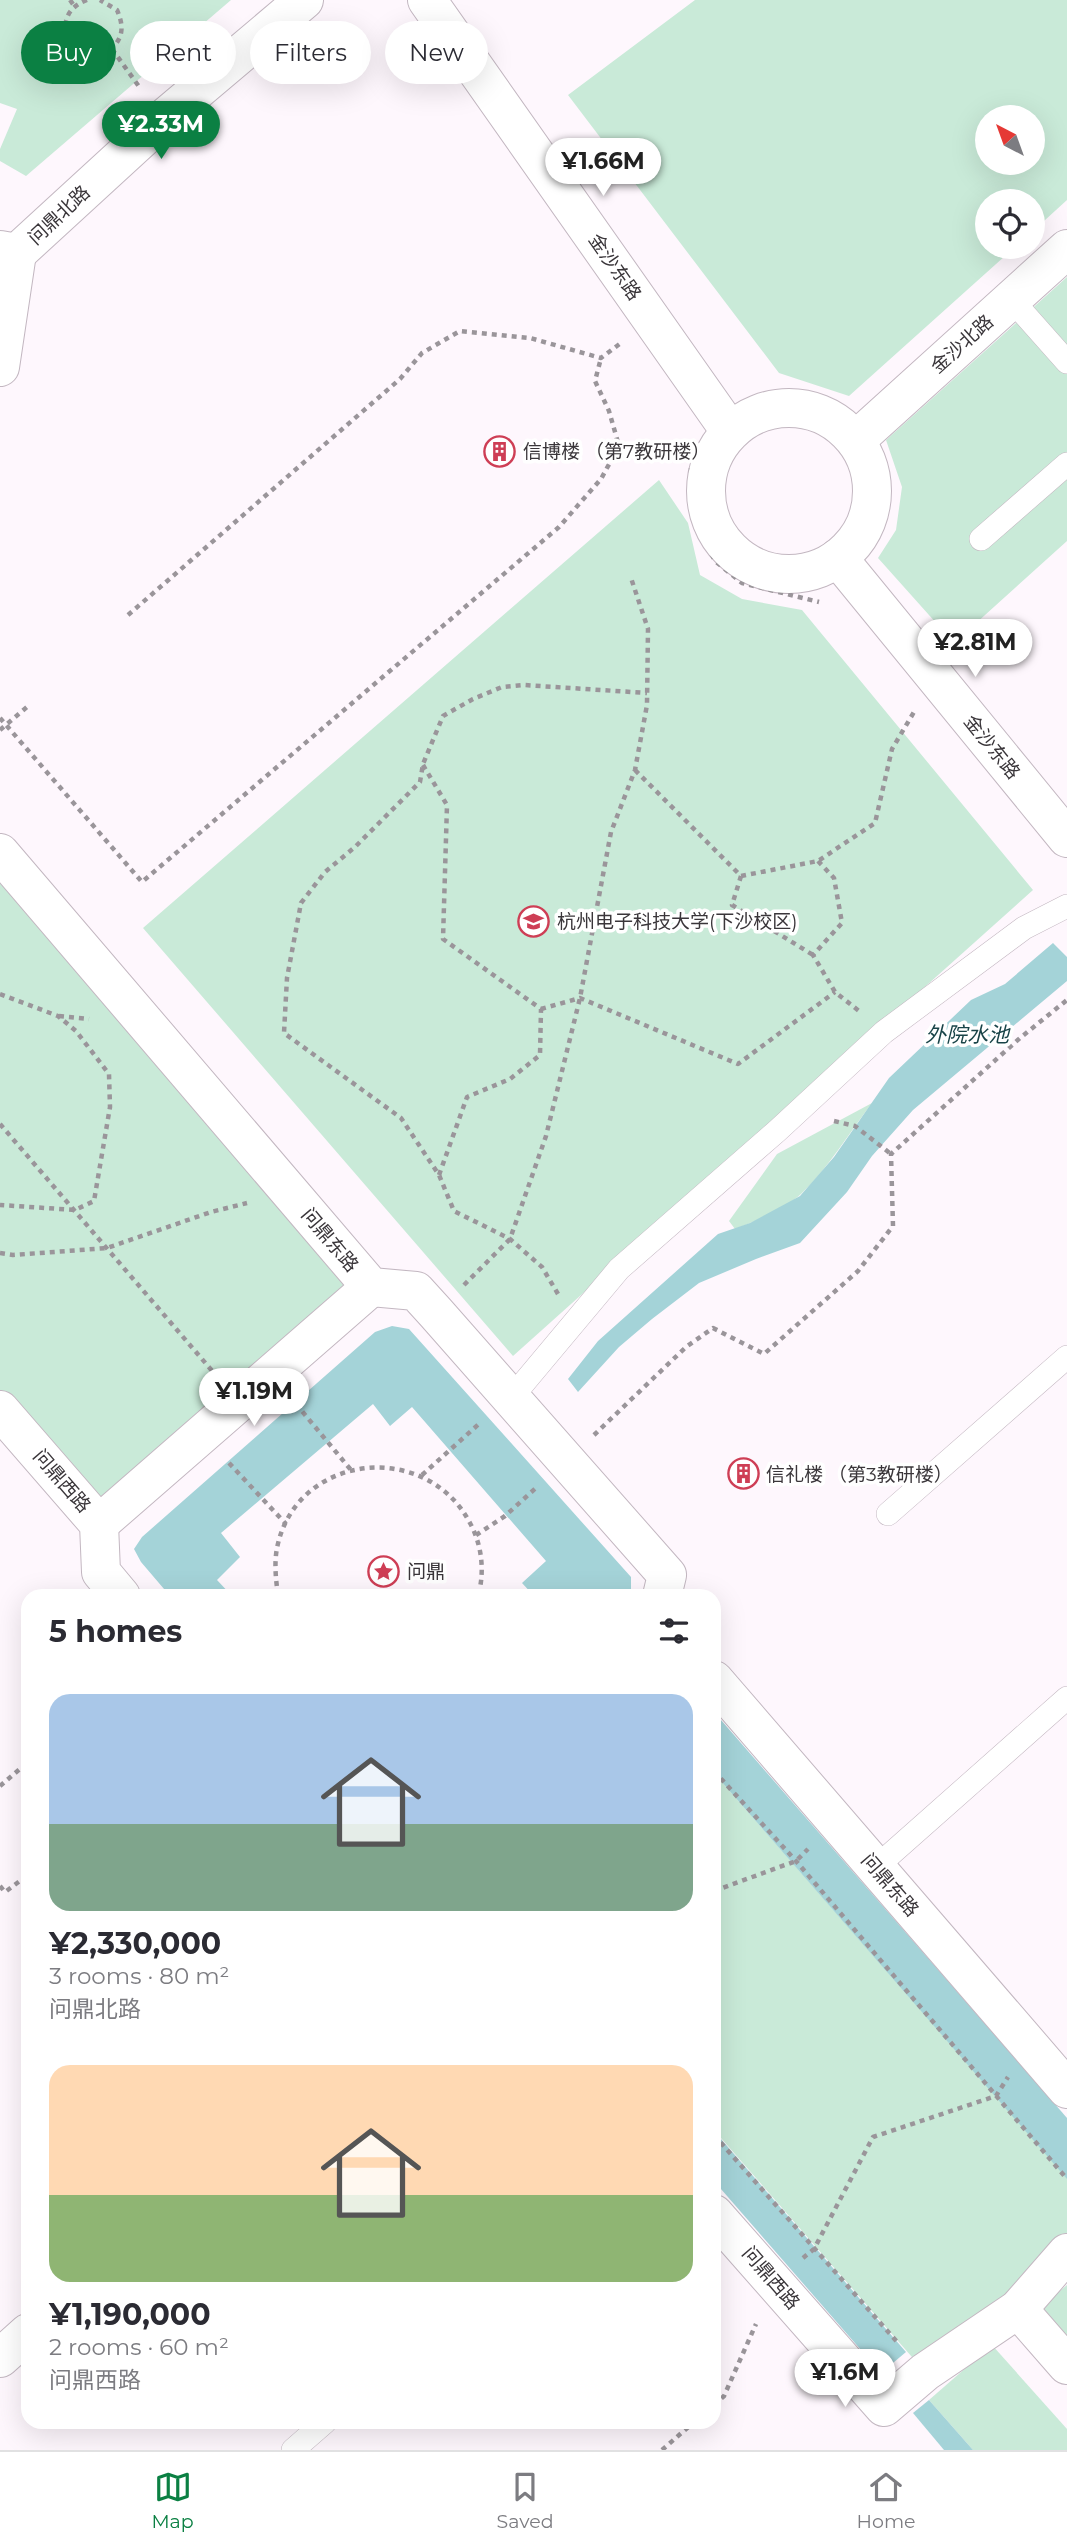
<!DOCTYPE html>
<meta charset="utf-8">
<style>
:root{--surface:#fff;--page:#f2f2f3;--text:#2b2b33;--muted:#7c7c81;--line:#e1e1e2;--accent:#0b8043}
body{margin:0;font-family:Montserrat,"Noto Sans SC",sans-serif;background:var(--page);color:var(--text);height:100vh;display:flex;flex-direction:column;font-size:26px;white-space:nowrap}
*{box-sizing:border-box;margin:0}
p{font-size:23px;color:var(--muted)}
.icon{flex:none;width:38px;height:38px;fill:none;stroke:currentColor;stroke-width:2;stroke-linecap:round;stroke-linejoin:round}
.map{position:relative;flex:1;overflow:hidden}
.drawer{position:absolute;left:21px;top:1589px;width:700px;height:840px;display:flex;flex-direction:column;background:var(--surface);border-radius:21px;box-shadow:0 7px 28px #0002}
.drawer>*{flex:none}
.banner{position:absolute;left:21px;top:21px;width:700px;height:63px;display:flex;gap:14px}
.needle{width:46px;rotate:319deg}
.fabs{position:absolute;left:975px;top:105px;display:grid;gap:14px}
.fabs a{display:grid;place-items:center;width:70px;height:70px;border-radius:50%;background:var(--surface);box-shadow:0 7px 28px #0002;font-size:35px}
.price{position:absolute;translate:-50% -60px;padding:0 16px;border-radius:24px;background:#fff;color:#222;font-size:23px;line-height:46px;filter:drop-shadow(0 2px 4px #0008)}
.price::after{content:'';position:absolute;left:50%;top:42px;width:21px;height:16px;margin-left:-10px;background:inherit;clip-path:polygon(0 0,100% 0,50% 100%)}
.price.on{background:var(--accent);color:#fff}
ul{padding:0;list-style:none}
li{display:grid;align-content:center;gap:14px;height:371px;padding:0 28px}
li span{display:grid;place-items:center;height:217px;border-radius:21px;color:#555}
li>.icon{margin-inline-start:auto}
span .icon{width:126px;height:126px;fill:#fffc;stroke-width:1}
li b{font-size:30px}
h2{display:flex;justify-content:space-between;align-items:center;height:84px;padding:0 28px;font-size:30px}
.tag{padding:0 24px;border-radius:32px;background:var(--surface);box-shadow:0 7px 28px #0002;font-size:24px;line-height:63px}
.tag.on{background:var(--accent);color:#fff}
.tab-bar{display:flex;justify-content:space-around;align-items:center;height:98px;border-top:2px solid var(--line);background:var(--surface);font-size:19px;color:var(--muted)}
.tab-bar a{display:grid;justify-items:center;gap:4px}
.tab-bar .on{color:var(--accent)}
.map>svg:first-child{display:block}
.green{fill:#c9ead8;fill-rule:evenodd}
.water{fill:#a4d3d8}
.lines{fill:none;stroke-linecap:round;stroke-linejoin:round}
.service-casing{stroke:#c3b7c1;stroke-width:24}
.minor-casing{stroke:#c3b7c1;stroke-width:40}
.path{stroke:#9a959a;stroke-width:4.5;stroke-dasharray:5 5;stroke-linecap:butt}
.service{stroke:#fff;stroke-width:23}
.minor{stroke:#fff;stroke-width:38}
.labels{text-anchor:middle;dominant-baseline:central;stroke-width:7;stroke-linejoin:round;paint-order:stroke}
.street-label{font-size:19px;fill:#3a363a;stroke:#fff}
.poi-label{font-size:19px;fill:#3a363a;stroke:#fff;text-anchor:start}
.water-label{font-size:21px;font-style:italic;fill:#194448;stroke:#fff}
</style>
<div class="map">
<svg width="1067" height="2450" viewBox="0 0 1067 2450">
<rect width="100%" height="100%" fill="#fef7fd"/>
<!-- green -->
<g class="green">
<polygon points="0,0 231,0 26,176 0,161 0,149 17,109 0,103"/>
<path d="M695,0H1067V200L1033,231L1032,201H987V247H1015L849,396L779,373L568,95ZM987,117H1032V163H987Z"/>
<polygon points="1067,277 1067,541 954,643 878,558 896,530 902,487 886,440"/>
<polygon points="659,480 688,523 700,575 742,599 802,610 1033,890 513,1356 143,928"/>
<polygon points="0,853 371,1287 99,1524 0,1410"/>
<path d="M872,1103C849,1133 829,1167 802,1193C788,1207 754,1222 735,1229L729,1221L777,1154Z"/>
<polygon points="714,1773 1067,2178 1067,2245 925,2372 714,2130"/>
<polygon points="1067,2285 1067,2339 1039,2309"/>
<polygon points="992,2345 1067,2429 1067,2450 973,2450 929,2400"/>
</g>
<!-- water -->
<g class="water">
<polygon points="1053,943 1067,957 1067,981 913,1110 872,1156 847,1192 800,1243 756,1259 699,1283 652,1319 619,1347 578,1392 568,1379 598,1341 718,1234 750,1223 800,1196 834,1157 889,1078 971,1000 1005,984"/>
<polygon points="392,1326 409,1329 631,1577 631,1591 626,1596 534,1596 522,1583 546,1561 412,1407 390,1426 373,1404 221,1533 240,1557 217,1580 232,1596 170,1596 141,1562 134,1549 142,1537 375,1332"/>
<polygon points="714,1712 1067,2118 1067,2179 714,1773"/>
<polygon points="714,2131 906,2352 881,2373 714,2181"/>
<polygon points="929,2400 973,2450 944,2450 913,2413"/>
</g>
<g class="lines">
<defs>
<g id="service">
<polyline points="1011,299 1067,362"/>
<polyline points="981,539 1067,464"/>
<polyline points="511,1398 619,1269 777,1131 884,1032 1024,928 1067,906"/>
<polyline points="888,1514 1067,1357"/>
<polyline points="875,1868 1067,1698"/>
<polyline points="293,2450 325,2422"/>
</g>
<g id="minor">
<polyline points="427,0 730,431"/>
<polyline points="0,250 17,253 162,120 304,0"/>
<polyline points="0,367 17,253"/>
<circle cx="789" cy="491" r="83"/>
<polyline points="856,440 1067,249"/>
<polyline points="838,558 1067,838"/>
<polyline points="0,853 371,1287 416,1291 436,1313 667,1575 662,1596"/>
<polyline points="0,1410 99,1524 101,1572 121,1596"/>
<polyline points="99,1524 371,1287"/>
<polyline points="714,1680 1067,2089"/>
<polyline points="714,2214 884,2407 925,2372 1018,2309 1067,2253"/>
<polyline points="1018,2309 1067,2365"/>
<polyline points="0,2358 28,2333"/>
</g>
</defs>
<!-- service casing -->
<use href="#service" class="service-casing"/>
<!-- minor casing -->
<use href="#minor" class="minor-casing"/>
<!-- path -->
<g class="path">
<polyline points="70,0 75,7"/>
<path d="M87,0C38,18 84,82 114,46C124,35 123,24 117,10L100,0"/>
<polyline points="112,49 140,88"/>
<polyline points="691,448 691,495 699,529 715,561 742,583 819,602"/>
<polyline points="128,615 400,379 422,353 460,331 530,338 601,358 621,343"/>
<polyline points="0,718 142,882 559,527 601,479 619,446 609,411 595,381 601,358"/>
<polyline points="0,730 27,707"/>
<polyline points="423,765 447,805 443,939 541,1009 540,1055 510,1079 467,1097 439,1175"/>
<polyline points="635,770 741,876 818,861 875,823 892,749 914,712"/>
<polyline points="818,861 834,878 842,923 813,955 835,992 859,1011"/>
<polyline points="741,876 732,905 813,955"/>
<polyline points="0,994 58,1016 76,1031 109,1074 110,1107 94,1201 75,1210 0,1205"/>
<polyline points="541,1009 580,998 738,1064 835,992"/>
<polyline points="59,1016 89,1019"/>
<polyline points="834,1121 855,1126 891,1154"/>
<polyline points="0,1124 214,1373"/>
<polyline points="0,1253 13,1255 107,1248 211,1212 247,1203"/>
<polyline points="464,1285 510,1239 546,1136 580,998 611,832 635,770 647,705 648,629 631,578"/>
<polyline points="558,1294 542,1267 510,1239 454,1211 439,1175 401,1118 284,1033 287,978 301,903 325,872 355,847 420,782 423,764 443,716 473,699 502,687 524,685 647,693"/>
<polyline points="296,1404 351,1470"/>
<polyline points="594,1435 686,1347 713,1328 764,1354 858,1271 893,1226 891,1154 1020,1038 1067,1000"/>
<polyline points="229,1463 286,1524"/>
<polyline points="422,1475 480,1423"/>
<polyline points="476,1535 505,1516 538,1486"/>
<path d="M278,1596C276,1580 274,1564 277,1548C296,1453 426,1439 470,1523C482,1545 485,1572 478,1596"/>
<polyline points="714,1771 796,1861 1067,2179"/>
<polyline points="0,1786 28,1762"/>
<polyline points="0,1886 5,1892 28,1875"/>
<polyline points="714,1891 796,1861 808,1849"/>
<polyline points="714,2135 899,2344"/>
<polyline points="803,2258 814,2249 873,2137 996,2096 1008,2077"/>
<polyline points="714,2405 724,2396 756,2324"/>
<polyline points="662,2450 694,2422"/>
</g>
<!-- service -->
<use href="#service" class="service"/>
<!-- minor -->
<use href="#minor" class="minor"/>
</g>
<!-- icons -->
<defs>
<symbol id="building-ring" viewBox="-11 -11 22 22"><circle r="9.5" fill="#fff" stroke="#ce3e55" stroke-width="1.5"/><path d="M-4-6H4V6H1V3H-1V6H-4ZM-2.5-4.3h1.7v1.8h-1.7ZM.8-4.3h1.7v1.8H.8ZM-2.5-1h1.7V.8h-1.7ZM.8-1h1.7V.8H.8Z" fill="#ce3e55"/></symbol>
<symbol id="university-ring" viewBox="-11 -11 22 22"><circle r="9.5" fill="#fff" stroke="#ce3e55" stroke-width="1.5"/><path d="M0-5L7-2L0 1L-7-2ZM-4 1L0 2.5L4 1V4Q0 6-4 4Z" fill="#ce3e55"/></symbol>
<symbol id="sight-ring" viewBox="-11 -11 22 22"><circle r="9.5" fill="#fff" stroke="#ce3e55" stroke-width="1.5"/><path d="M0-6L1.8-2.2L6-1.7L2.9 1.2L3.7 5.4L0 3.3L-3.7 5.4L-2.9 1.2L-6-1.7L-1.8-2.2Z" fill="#ce3e55"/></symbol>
</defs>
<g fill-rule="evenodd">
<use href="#building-ring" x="482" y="434" width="35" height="35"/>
<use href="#university-ring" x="516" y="904" width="35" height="35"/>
<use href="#building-ring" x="726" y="1456" width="35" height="35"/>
<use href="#sight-ring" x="366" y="1554" width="35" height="35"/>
</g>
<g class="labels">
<!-- street labels -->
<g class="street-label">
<text transform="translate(59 215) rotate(-43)">问鼎北路</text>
<text transform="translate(615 267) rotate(55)">金沙东路</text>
<text transform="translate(962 344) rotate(-42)">金沙北路</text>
<text transform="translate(992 747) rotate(51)">金沙东路</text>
<text transform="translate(330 1240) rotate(50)">问鼎东路</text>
<text transform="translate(62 1481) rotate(49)">问鼎西路</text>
<text transform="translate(890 1885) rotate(49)">问鼎东路</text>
<text transform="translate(771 2278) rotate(49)">问鼎西路</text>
</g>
<!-- poi labels -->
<g class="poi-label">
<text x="523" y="451">信博楼 （第7教研楼）</text>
<text x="557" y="921">杭州电子科技大学(下沙校区)</text>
<text x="766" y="1474">信礼楼 （第3教研楼）</text>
<text x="407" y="1571">问鼎</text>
</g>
<!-- water labels -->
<g class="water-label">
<text x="967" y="1034">外院水池</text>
</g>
</g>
</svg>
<div class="fabs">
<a><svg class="needle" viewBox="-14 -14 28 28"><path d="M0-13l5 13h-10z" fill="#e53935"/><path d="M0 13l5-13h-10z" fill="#7c7c81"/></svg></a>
<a><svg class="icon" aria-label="locate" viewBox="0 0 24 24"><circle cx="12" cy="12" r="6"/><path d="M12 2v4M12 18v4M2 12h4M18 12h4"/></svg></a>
</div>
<b class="price on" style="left:161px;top:161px">¥2.33M</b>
<b class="price" style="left:603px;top:198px">¥1.66M</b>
<b class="price" style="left:975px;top:679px">¥2.81M</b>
<b class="price" style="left:254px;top:1428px">¥1.19M</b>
<b class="price" style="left:845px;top:2409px">¥1.6M</b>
<div class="banner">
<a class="tag on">Buy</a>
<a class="tag">Rent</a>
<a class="tag">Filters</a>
<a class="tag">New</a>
</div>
<section class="drawer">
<h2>5 homes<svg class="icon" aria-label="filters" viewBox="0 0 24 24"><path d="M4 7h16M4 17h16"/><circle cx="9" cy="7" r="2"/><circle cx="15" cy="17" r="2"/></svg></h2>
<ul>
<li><span style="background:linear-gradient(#a9c7e8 60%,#7fa58c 0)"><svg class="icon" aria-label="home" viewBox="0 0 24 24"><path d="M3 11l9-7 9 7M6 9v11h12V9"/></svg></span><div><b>¥2,330,000</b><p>3 rooms · 80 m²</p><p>问鼎北路</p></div></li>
<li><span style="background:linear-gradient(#ffd9b3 60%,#8fb573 0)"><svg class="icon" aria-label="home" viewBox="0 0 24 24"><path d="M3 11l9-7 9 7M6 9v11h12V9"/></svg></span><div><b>¥1,190,000</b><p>2 rooms · 60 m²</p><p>问鼎西路</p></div></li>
</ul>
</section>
</div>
<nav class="tab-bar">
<a class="on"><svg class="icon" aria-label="map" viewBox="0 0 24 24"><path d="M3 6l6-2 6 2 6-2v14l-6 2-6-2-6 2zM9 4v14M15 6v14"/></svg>Map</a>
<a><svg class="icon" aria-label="saved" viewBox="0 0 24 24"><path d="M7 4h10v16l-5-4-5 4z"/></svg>Saved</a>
<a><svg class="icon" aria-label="home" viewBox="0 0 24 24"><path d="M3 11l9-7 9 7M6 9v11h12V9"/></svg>Home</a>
</nav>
